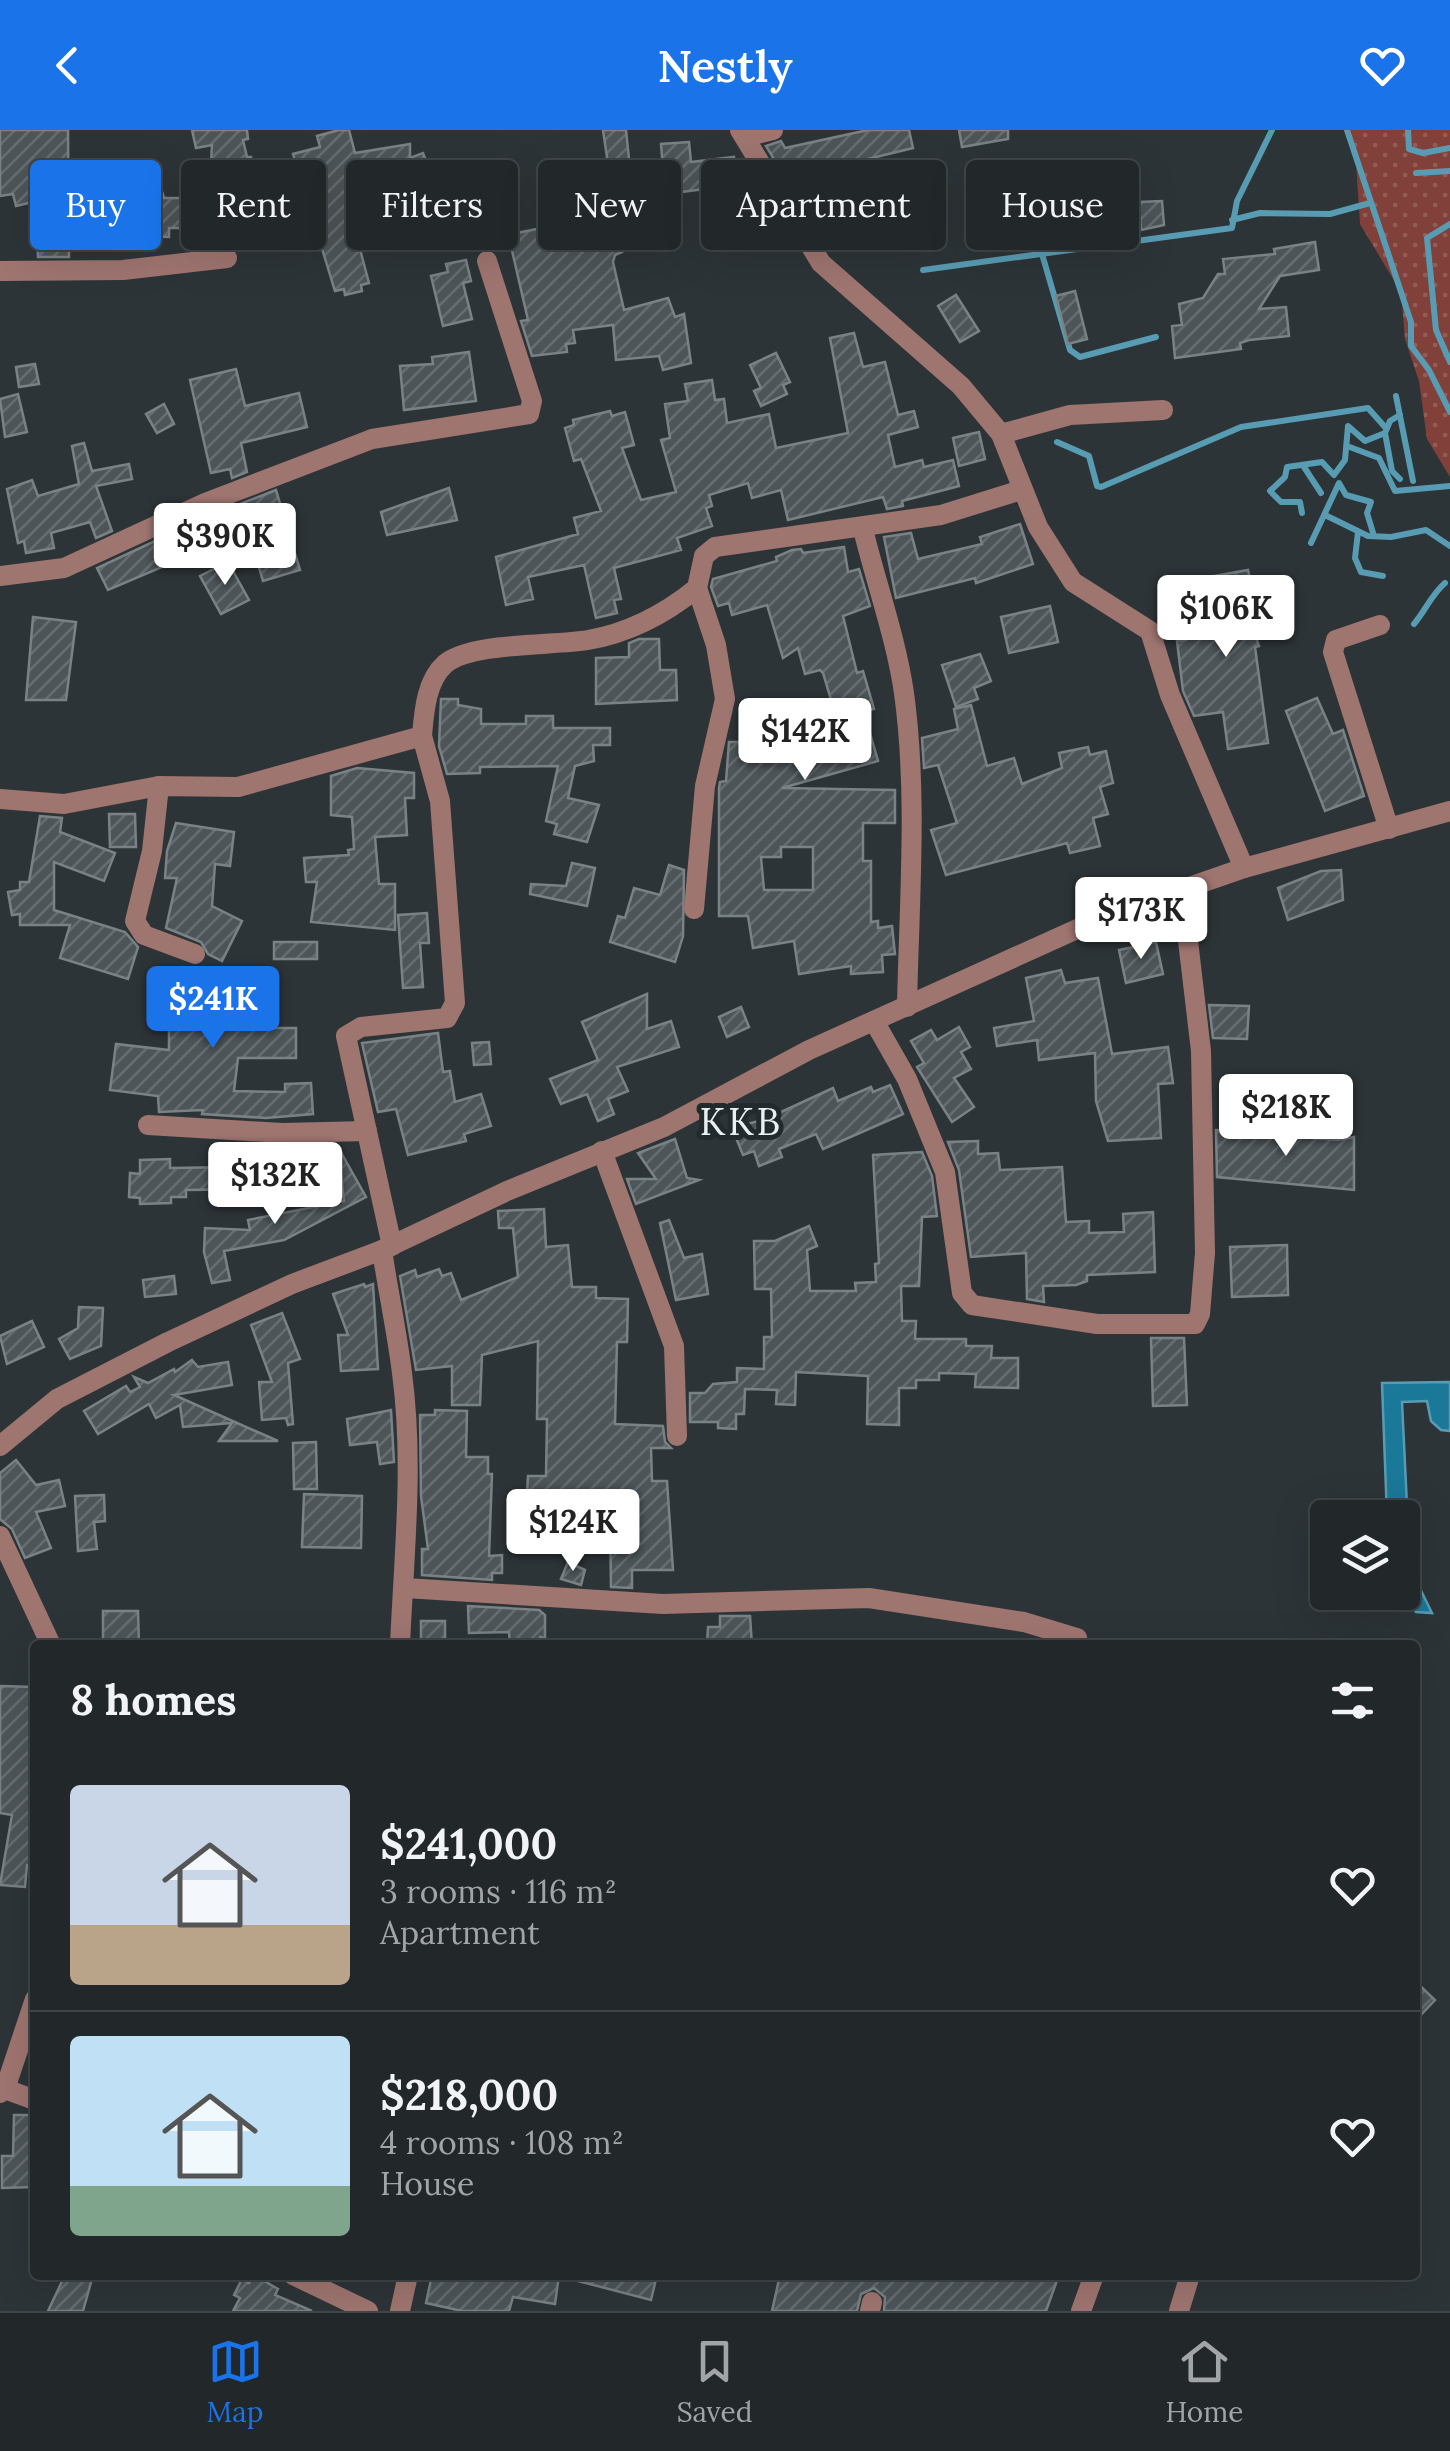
<!DOCTYPE html>
<meta charset="utf-8">
<style>
:root{--surface:#222729;--page:#2e3335;--text:#f1f3f6;--muted:#a2a5a8;--line:#3f4446;--accent:#1a73e8}
body{margin:0;font-family:Lora,serif;background:var(--page);color:var(--text);height:100vh;display:flex;flex-direction:column;font-size:38px;white-space:nowrap}
*{box-sizing:border-box;margin:0}
p{font-size:32px;color:var(--muted)}
.icon{flex:none;width:55px;height:55px;fill:none;stroke:currentColor;stroke-width:2;stroke-linecap:round;stroke-linejoin:round}
.map{position:relative;flex:1;overflow:hidden}
.side{position:absolute;left:30px;top:1510px;width:1390px;height:640px;display:flex;flex-direction:column;background:var(--surface);border-radius:10px;box-shadow:0 10px 40px #0002,0 0 0 2px var(--line)}
.side>*{flex:none}
.top-card{position:absolute;left:30px;top:30px;width:1390px;height:90px;display:flex;gap:20px}
.tools{position:absolute;left:1310px;top:1370px;display:grid;gap:20px}
.tools a{display:grid;place-items:center;width:110px;height:110px;border-radius:10px;background:var(--surface);box-shadow:0 10px 40px #0002,0 0 0 2px var(--line);font-size:50px}
.price{position:absolute;translate:-50% -85px;padding:0 22px;border-radius:10px;background:#fff;color:#222;font-size:32px;line-height:65px;filter:drop-shadow(0 2px 5px #0008)}
.price::after{content:'';position:absolute;left:50%;top:60px;width:30px;height:22px;margin-left:-15px;background:inherit;clip-path:polygon(0 0,100% 0,50% 100%)}
.price.selected{background:var(--accent);color:#fff}
ul{padding:0;list-style:none}
li{display:flex;align-items:center;gap:30px;height:250px;padding:0 40px}
li+li{border-top:2px solid var(--line)}
li span{display:grid;place-items:center;flex:none;width:280px;height:200px;border-radius:10px;color:#555}
li>.icon{margin-inline-start:auto}
span .icon{width:120px;height:120px;fill:#fffc;stroke-width:1}
li b{font-size:42px}
h2{display:flex;justify-content:space-between;align-items:center;height:120px;padding:0 40px;font-size:42px}
.pill{padding:0 35px;border-radius:10px;background:var(--surface);box-shadow:0 10px 40px #0002,0 0 0 2px var(--line);font-size:35px;line-height:90px}
.pill.selected{background:var(--accent);color:#fff}
header{display:flex;justify-content:space-between;align-items:center;height:130px;padding:0 40px;background:var(--accent);color:#fff;font-size:45px;font-weight:600}
.tab-bar{display:flex;justify-content:space-around;align-items:center;height:140px;border-top:2px solid var(--line);background:var(--surface);font-size:28px;color:var(--muted)}
.tab-bar a{display:grid;justify-items:center;gap:5px}
.tab-bar .selected{color:var(--accent)}
.map>svg:first-child{display:block}
.grass{fill:url(#grass-dots)}
.water{fill:#1a7898;stroke:#589cb3;stroke-width:2.5}
.lines{fill:none;stroke-linecap:round;stroke-linejoin:round}
.stream{stroke:#589cb3;stroke-width:6}
.building{fill:url(#building-hatch);stroke:#798285;stroke-width:2.5;fill-rule:evenodd}
.street{stroke:#9f7570;stroke-width:20}
.labels{text-anchor:middle;dominant-baseline:central;stroke-width:10;stroke-linejoin:round;paint-order:stroke}
.quarter-label{font-size:38px;letter-spacing:2.5px;fill:#eaeff1;stroke:#232a2d}
</style>
<header><svg class="icon" aria-label="back" viewBox="0 0 24 24"><path d="M15 5l-7 7 7 7"/></svg>Nestly<svg class="icon" aria-label="heart" viewBox="0 0 24 24"><path d="M12 20l-8-8c-3-5 5-10 8-4 3-6 11-1 8 4z"/></svg></header>
<div class="map">
<svg width="1450" height="2181" viewBox="0 0 1450 2181">
<defs>
<pattern id="grass-dots" width="8" height="8" patternUnits="userSpaceOnUse" patternTransform="scale(2.5)"><rect width="8" height="8" fill="#81403a"/><path d="M2 2h.1M6 6h.1" fill="none" stroke="#935c57" stroke-width="1.8" stroke-linecap="round"/></pattern>
<pattern id="building-hatch" width="6" height="6" patternUnits="userSpaceOnUse" patternTransform="scale(2.5)"><rect width="6" height="6" fill="#4d5559"/><path d="M-1 1l2-2M0 6l6-6M5 7l2-2" fill="none" stroke="#676e71"/></pattern>
</defs>
<rect width="100%" height="100%" fill="#2d3437"/>
<!-- grass -->
<polygon class="grass" points="1345,0 1450,0 1450,347 1427,309 1419,251 1405,209 1401,162 1360,94 1356,31"/>
<!-- water -->
<polygon class="water" points="1450,1252 1450,1301 1441,1300 1431,1291 1427,1271 1402,1272 1410,1438 1432,1483 1416,1482 1400,1463 1402,1388 1387,1387 1382,1253"/>
<g class="lines">
<!-- stream -->
<g class="stream">
<polyline points="1347,0 1411,192 1411,216 1429,240 1450,282"/>
<polyline points="1408,0 1409,19 1423,23 1450,18"/>
<polyline points="1416,43 1450,41"/>
<polyline points="1232,90 1260,83 1330,84 1370,73"/>
<polyline points="1450,94 1427,108 1436,200 1450,232"/>
<polyline points="1042,124 1070,220 1080,227 1156,207"/>
<polyline points="923,140 1232,98 1237,71 1272,0"/>
<polyline points="1396,266 1413,351"/>
<polyline points="1385,303 1392,341 1400,349"/>
<polyline points="1057,312 1089,326 1097,356 1101,357 1241,297 1368,278 1385,297"/>
<polyline points="1347,316 1379,328 1395,361 1450,356"/>
<polyline points="1304,337 1321,363"/>
<polyline points="1302,383 1300,372 1281,372 1270,361 1285,347 1287,337 1322,332 1334,345 1345,330 1348,296 1365,311 1385,303 1390,291 1400,285"/>
<polyline points="1325,385 1368,406 1391,407 1426,400 1450,416"/>
<polyline points="1358,402 1355,428 1361,442 1383,446"/>
<polyline points="1311,413 1339,353 1346,365 1371,372 1367,383 1374,406"/>
<path d="M1414,494C1426,480 1431,465 1445,453"/>
</g>
</g>
<!-- building -->
<g class="building">
<polygon points="0,0 68,0 69,127 38,127 37,71 16,76 13,64 0,66"/>
<polygon points="192,0 247,0 248,9 243,10 247,27 251,27 250,48 261,48 259,88 222,88 222,72 209,71 212,15 196,18"/>
<polygon points="339,0 349,0 355,23 410,14 410,28 423,23 449,88 400,102 397,93 388,95 376,54 345,63 369,153 361,155 362,161 345,165 344,159 335,161 293,24 320,17 317,6"/>
<polygon points="603,0 626,0 629,29 608,34"/>
<polygon points="868,0 909,0 913,18 786,49 766,16 781,11 785,18"/>
<polygon points="959,0 1008,0 1008,9 962,17"/>
<polygon points="689,12 691,32 734,27 737,55 665,64 661,14"/>
<polygon points="158,49 164,68 183,68 183,98 169,98 169,107 102,105 98,83 144,76 138,54"/>
<polygon points="808,51 836,107 825,113 792,58"/>
<polygon points="766,69 784,99 738,119 724,88"/>
<polygon points="1162,71 1164,95 1141,100 1139,72"/>
<polygon points="605,72 622,122 615,125 613,132 624,180 668,168 675,187 684,184 691,233 663,240 659,226 616,230 613,195 573,200 575,213 566,214 567,222 532,226 521,191 528,190 510,112 519,110 517,103 571,92 569,88"/>
<polygon points="1315,112 1319,140 1280,146 1259,179 1286,177 1289,206 1249,210 1240,213 1241,219 1175,228 1172,196 1182,195 1179,174 1203,168 1218,144 1225,144 1223,129 1275,124 1274,119"/>
<polygon points="466,130 471,151 463,153 472,189 443,196 431,146 448,142 446,134"/>
<polygon points="1075,161 1087,209 1068,214 1056,166"/>
<polygon points="956,165 979,201 960,212 938,176"/>
<polygon points="854,203 863,237 885,232 898,285 914,281 918,297 888,305 895,337 922,330 924,337 953,330 959,356 902,371 903,376 887,379 883,367 788,390 781,360 752,368 748,353 709,365 712,376 706,378 712,396 677,408 681,420 614,438 621,469 614,470 617,483 596,488 584,435 528,447 533,469 506,475 496,427 578,404 574,388 601,381 581,329 574,331 565,298 574,295 573,290 610,281 612,286 625,282 634,315 622,318 641,370 676,362 661,310 670,308 665,274 688,271 685,254 712,250 715,270 724,269 727,293 769,284 776,318 848,303 830,208"/>
<polygon points="469,222 476,271 404,280 400,236 433,234 432,227"/>
<polygon points="776,223 790,252 783,255 787,264 761,276 754,261 761,258 750,235"/>
<polygon points="35,234 39,254 19,257 16,237"/>
<polygon points="236,239 245,276 299,263 307,297 241,313 247,342 232,348 230,339 211,343 190,250"/>
<polygon points="18,264 27,302 5,307 0,269"/>
<polygon points="164,274 174,294 157,303 146,284"/>
<polygon points="979,302 985,329 959,336 953,308"/>
<polygon points="84,313 92,341 129,334 132,349 96,356 112,401 96,408 90,392 51,403 54,418 26,423 24,411 18,413 7,359 32,350 38,366 79,354 72,316"/>
<polygon points="449,358 457,390 387,405 381,382"/>
<polygon points="276,360 300,440 263,451 240,374"/>
<polygon points="1020,394 1033,434 976,453 975,448 896,468 884,407 911,403 918,429 982,414 980,407"/>
<polygon points="168,405 181,429 108,460 97,438"/>
<path d="M844,417L848,442L859,439L870,476L843,486L857,543L863,541L874,579L864,582L878,631L782,658L895,660V693H863V731H871V792L878,791V798L892,796L895,824L882,825L883,842L851,844V836L799,844L794,811L753,818L748,786H719V658L720,652L726,651L729,612H751V617L840,616L835,601L840,600L823,543L820,540L805,544L798,518L783,528L767,475L732,485L729,473L718,476L711,457L713,449L777,431L776,427L792,420L801,419L803,423ZM781,717H813V760H764L761,727H781Z"/>
<polygon points="228,432 249,470 221,484 200,446"/>
<polygon points="1248,440 1262,503 1255,504 1259,516 1255,517 1268,613 1228,619 1223,582 1194,586 1183,561 1177,511 1186,510 1184,497 1206,494 1196,455 1215,450 1214,446"/>
<polygon points="1050,476 1058,512 1009,523 1001,487"/>
<polygon points="33,487 76,492 66,570 26,570"/>
<polygon points="639,509 659,509 660,540 676,540 677,570 596,574 596,528 629,527 629,513"/>
<polygon points="980,524 991,551 974,558 978,569 956,577 942,535"/>
<polygon points="1317,568 1333,604 1343,600 1364,666 1325,681 1286,581"/>
<polygon points="441,569 458,569 458,575 481,579 481,594 526,594 526,586 553,586 553,598 610,598 610,615 593,615 594,631 575,636 568,668 599,675 587,712 554,704 557,694 546,691 558,636 480,637 480,643 447,644 439,616"/>
<polygon points="971,575 987,636 1014,628 1022,654 1062,638 1059,623 1088,617 1090,625 1106,621 1113,653 1100,657 1108,684 1093,688 1100,716 1070,723 1067,713 946,745 931,700 957,693 938,635 924,638 922,608 958,599 954,579"/>
<polygon points="357,638 414,643 414,668 405,668 407,705 375,707 379,754 395,754 395,800 311,792 317,752 306,752 304,728 349,725 348,720 354,719 352,687 331,685 331,646"/>
<polygon points="109,684 135,684 136,717 110,717"/>
<polygon points="40,686 62,688 60,702 115,723 104,751 54,732 54,780 125,802 138,817 128,849 60,828 70,795 20,795 20,784 12,785 8,762 20,760 20,752 29,752"/>
<polygon points="176,693 234,702 230,736 215,734 212,776 242,791 222,831 208,824 201,812 166,798 177,748 165,748 167,721"/>
<polygon points="572,733 595,738 587,776 530,764 531,754 566,756"/>
<polygon points="669,735 684,740 683,806 675,832 610,812 618,786 625,788 634,758 660,765"/>
<polygon points="1341,740 1343,770 1288,790 1278,758 1321,741"/>
<polygon points="427,783 429,813 420,813 423,857 403,858 398,785"/>
<rect x="274" y="812" width="43" height="17"/>
<polygon points="1156,812 1163,844 1126,853 1119,820"/>
<polygon points="1061,840 1065,853 1098,848 1112,924 1168,917 1173,953 1158,954 1161,1008 1108,1011 1096,971 1095,923 1039,930 1037,910 997,916 994,898 1034,891 1026,848"/>
<polygon points="169,843 266,843 267,898 296,898 296,928 238,928 234,961 285,962 285,954 311,953 313,984 266,988 202,984 203,980 159,982 158,966 110,960 116,914 169,920"/>
<polygon points="647,864 647,899 671,891 679,917 617,937 628,961 608,969 614,984 598,991 587,964 561,974 550,949 598,930 582,892"/>
<polygon points="1209,875 1249,876 1247,909 1213,908"/>
<polygon points="741,877 749,897 727,907 719,887"/>
<polygon points="959,897 970,917 961,922 971,939 954,948 974,977 952,992 917,937 924,933 911,911 931,900 937,910"/>
<polygon points="438,903 443,942 450,941 455,972 481,964 491,996 464,1004 466,1011 408,1025 396,979 378,982 362,913"/>
<polygon points="489,912 491,934 474,935 472,913"/>
<polygon points="890,955 903,984 823,1019 816,1004 779,1019 782,1027 759,1036 754,1021 743,1025 732,998 766,989 833,958 838,971 871,957 873,962"/>
<polygon points="1216,1000 1338,1010 1354,1007 1354,1060 1217,1047"/>
<polygon points="675,1009 687,1048 699,1050 636,1074 627,1049 656,1049 638,1023"/>
<polygon points="978,1011 978,1024 998,1023 1000,1040 1062,1037 1066,1092 1089,1091 1089,1103 1124,1102 1123,1084 1153,1082 1155,1142 1087,1145 1087,1151 1076,1155 1043,1156 1044,1172 1027,1169 1026,1123 971,1127 959,1040 948,1012"/>
<polygon points="239,1014 329,1016 330,1058 186,1060 186,1067 171,1067 171,1073 140,1074 140,1068 129,1067 130,1043 140,1044 140,1030 170,1029 170,1038 237,1037"/>
<polygon points="338,1017 366,1067 284,1110 224,1121 230,1150 212,1153 204,1122 205,1098 250,1100 248,1090 344,1071"/>
<polygon points="922,1022 932,1046 937,1086 922,1087 919,1156 901,1156 902,1191 916,1191 915,1209 966,1209 966,1216 992,1216 991,1228 1018,1228 1018,1258 975,1257 976,1244 939,1243 939,1250 916,1250 916,1258 899,1258 899,1295 867,1294 868,1246 796,1242 795,1275 776,1274 777,1260 745,1259 744,1284 736,1284 736,1299 718,1298 718,1292 690,1292 690,1263 705,1263 713,1254 737,1252 737,1238 764,1239 764,1207 772,1207 771,1159 755,1159 754,1111 775,1111 809,1096 817,1116 807,1120 810,1161 856,1161 855,1153 876,1152 875,1134 879,1133 873,1025"/>
<polygon points="544,1079 546,1117 568,1115 572,1157 596,1157 596,1168 628,1169 627,1212 617,1212 615,1294 663,1296 665,1312 671,1318 651,1318 652,1351 667,1351 673,1440 632,1440 632,1458 611,1457 610,1390 597,1421 597,1373 587,1373 587,1365 527,1364 528,1346 546,1346 547,1289 537,1289 538,1211 482,1225 480,1275 452,1275 452,1236 416,1240 400,1146 415,1140 417,1147 439,1139 442,1146 451,1143 461,1170 518,1147 513,1098 499,1098 498,1081"/>
<polygon points="669,1090 684,1128 702,1124 708,1164 676,1170 660,1093"/>
<polygon points="1287,1115 1288,1165 1232,1167 1230,1117"/>
<polygon points="174,1146 176,1164 145,1167 143,1150"/>
<polygon points="364,1154 365,1157 373,1154 378,1239 341,1241 338,1205 348,1205 333,1164"/>
<polygon points="79,1177 103,1178 101,1216 70,1229 59,1209 78,1198"/>
<polygon points="282,1183 300,1229 288,1233 293,1294 288,1295 286,1288 262,1290 259,1252 272,1252 251,1195"/>
<polygon points="32,1191 44,1217 7,1234 0,1206"/>
<polygon points="1151,1208 1184,1208 1187,1275 1153,1276"/>
<polygon points="192,1230 198,1237 228,1232 232,1255 174,1265 278,1311 219,1311 232,1293 183,1297 180,1275 156,1288 149,1274 98,1304 84,1281 126,1256 130,1262 140,1257 134,1247 148,1253 174,1239 175,1242"/>
<polygon points="391,1280 394,1332 380,1334 377,1312 350,1315 347,1289"/>
<polygon points="435,1280 467,1281 466,1327 488,1327 488,1344 492,1344 489,1426 502,1425 502,1443 492,1443 492,1450 422,1445 422,1419 428,1419 421,1366 420,1285 435,1285"/>
<polygon points="316,1312 317,1359 294,1359 293,1313"/>
<polygon points="16,1330 36,1355 59,1350 65,1376 36,1382 51,1418 25,1428 12,1399 0,1389 0,1343"/>
<polygon points="304,1364 362,1366 361,1418 302,1417"/>
<polygon points="104,1365 105,1391 94,1392 97,1419 78,1421 75,1366"/>
<polygon points="568,1432 585,1440 581,1455 561,1449"/>
<polygon points="468,1476 539,1480 545,1485 545,1508 540,1507 539,1515 510,1515 509,1502 469,1503"/>
<polygon points="103,1481 138,1481 139,1515 103,1515"/>
<polygon points="720,1486 750,1486 752,1515 707,1514 708,1497 720,1497"/>
<rect x="421" y="1491" width="24" height="24"/>
<polygon points="0,1556 35,1557 35,1737 27,1735 25,1757 0,1755 12,1685 0,1683"/>
<polygon points="1415,1851 1435,1870 1415,1891"/>
<polygon points="14,1985 35,1985 33,2057 2,2058 2,2026 13,2026"/>
<polygon points="65,2145 93,2145 83,2181 48,2181"/>
<polygon points="254,2145 278,2159 275,2165 312,2181 233,2181 240,2168 234,2165 242,2149 249,2153"/>
<polygon points="432,2145 559,2145 555,2174 513,2167 509,2181 462,2181 426,2173"/>
<polygon points="578,2145 657,2145 651,2170 578,2151"/>
<polygon points="780,2145 1059,2145 1046,2181 884,2181 885,2167 874,2158 861,2164 857,2181 772,2181"/>
</g>
<g class="lines">
<!-- street -->
<g class="street">
<polyline points="740,0 821,133 961,256 1001,304 1038,397 1073,452 1150,501 1170,565 1244,738"/>
<polyline points="745,7 773,0"/>
<polyline points="0,141 123,140 227,128"/>
<polyline points="1001,304 1070,285 1163,280"/>
<path d="M863,399C876,453 896,508 904,563C918,665 909,773 907,877"/>
<polyline points="0,446 64,438 205,373 372,309 529,284 532,271 487,131"/>
<polyline points="1380,495 1336,510 1333,522 1389,699"/>
<polyline points="159,656 152,721 135,791 144,805 195,824"/>
<path d="M0,669L64,674L159,656L238,657L422,606C424,582 426,551 445,534C471,512 552,516 588,510C629,503 665,484 697,458L704,426L715,417L941,385L1021,360"/>
<polyline points="694,779 705,656 725,569 716,515 697,458"/>
<polyline points="874,891 907,949 945,1042 962,1163 972,1175 1097,1194 1195,1194 1200,1184 1205,1123 1201,921 1182,760"/>
<polyline points="148,995 282,1003 367,1001"/>
<polyline points="602,1021 674,1216 677,1306"/>
<polyline points="392,1116 346,906 361,897 447,888 455,873 440,671 422,606"/>
<path d="M382,1120C388,1161 397,1202 402,1243C414,1333 404,1424 400,1515"/>
<polyline points="0,1316 57,1269 168,1212 292,1154 382,1120 507,1061 664,997 809,920 1106,786 1244,738 1450,681"/>
<polyline points="0,1406 51,1515"/>
<polyline points="405,1458 663,1474 869,1468 1024,1492 1077,1508 1078,1515"/>
<polyline points="5,1959 35,1869"/>
<polyline points="0,1963 5,1959 35,1970"/>
<polyline points="293,2145 368,2181"/>
<polyline points="400,2181 408,2145"/>
<polyline points="870,2181 872,2172"/>
<polyline points="1081,2181 1094,2145"/>
<polyline points="1179,2181 1190,2145"/>
</g>
</g>
<g class="labels">
<!-- quarter labels -->
<g class="quarter-label">
<text x="741" y="991">KKB</text>
</g>
</g>
</svg>
<div class="tools">
<a><svg class="icon" aria-label="layers" viewBox="0 0 24 24"><path d="M12 4l9 5-9 5-9-5zM3 14l9 5 9-5"/></svg></a>
</div>
<b class="price" style="left:225px;top:458px">$390K</b>
<b class="price" style="left:1226px;top:530px">$106K</b>
<b class="price" style="left:805px;top:653px">$142K</b>
<b class="price" style="left:1141px;top:832px">$173K</b>
<b class="price selected" style="left:213px;top:921px">$241K</b>
<b class="price" style="left:1286px;top:1029px">$218K</b>
<b class="price" style="left:275px;top:1097px">$132K</b>
<b class="price" style="left:573px;top:1444px">$124K</b>
<div class="top-card">
<a class="pill selected">Buy</a>
<a class="pill">Rent</a>
<a class="pill">Filters</a>
<a class="pill">New</a>
<a class="pill">Apartment</a>
<a class="pill">House</a>
</div>
<section class="side">
<h2>8 homes<svg class="icon" aria-label="filters" viewBox="0 0 24 24"><path d="M4 7h16M4 17h16"/><circle cx="9" cy="7" r="2"/><circle cx="15" cy="17" r="2"/></svg></h2>
<ul>
<li><span style="background:linear-gradient(#c9d6e8 70%,#b9a48a 0)"><svg class="icon" aria-label="home" viewBox="0 0 24 24"><path d="M3 11l9-7 9 7M6 9v11h12V9"/></svg></span><div><b>$241,000</b><p>3 rooms · 116 m²</p><p>Apartment</p></div><svg class="icon" aria-label="heart" viewBox="0 0 24 24"><path d="M12 20l-8-8c-3-5 5-10 8-4 3-6 11-1 8 4z"/></svg></li>
<li><span style="background:linear-gradient(#bfe0f5 75%,#7fa58c 0)"><svg class="icon" aria-label="home" viewBox="0 0 24 24"><path d="M3 11l9-7 9 7M6 9v11h12V9"/></svg></span><div><b>$218,000</b><p>4 rooms · 108 m²</p><p>House</p></div><svg class="icon" aria-label="heart" viewBox="0 0 24 24"><path d="M12 20l-8-8c-3-5 5-10 8-4 3-6 11-1 8 4z"/></svg></li>
</ul>
</section>
</div>
<nav class="tab-bar">
<a class="selected"><svg class="icon" aria-label="map" viewBox="0 0 24 24"><path d="M3 6l6-2 6 2 6-2v14l-6 2-6-2-6 2zM9 4v14M15 6v14"/></svg>Map</a>
<a><svg class="icon" aria-label="saved" viewBox="0 0 24 24"><path d="M7 4h10v16l-5-4-5 4z"/></svg>Saved</a>
<a><svg class="icon" aria-label="home" viewBox="0 0 24 24"><path d="M3 11l9-7 9 7M6 9v11h12V9"/></svg>Home</a>
</nav>
